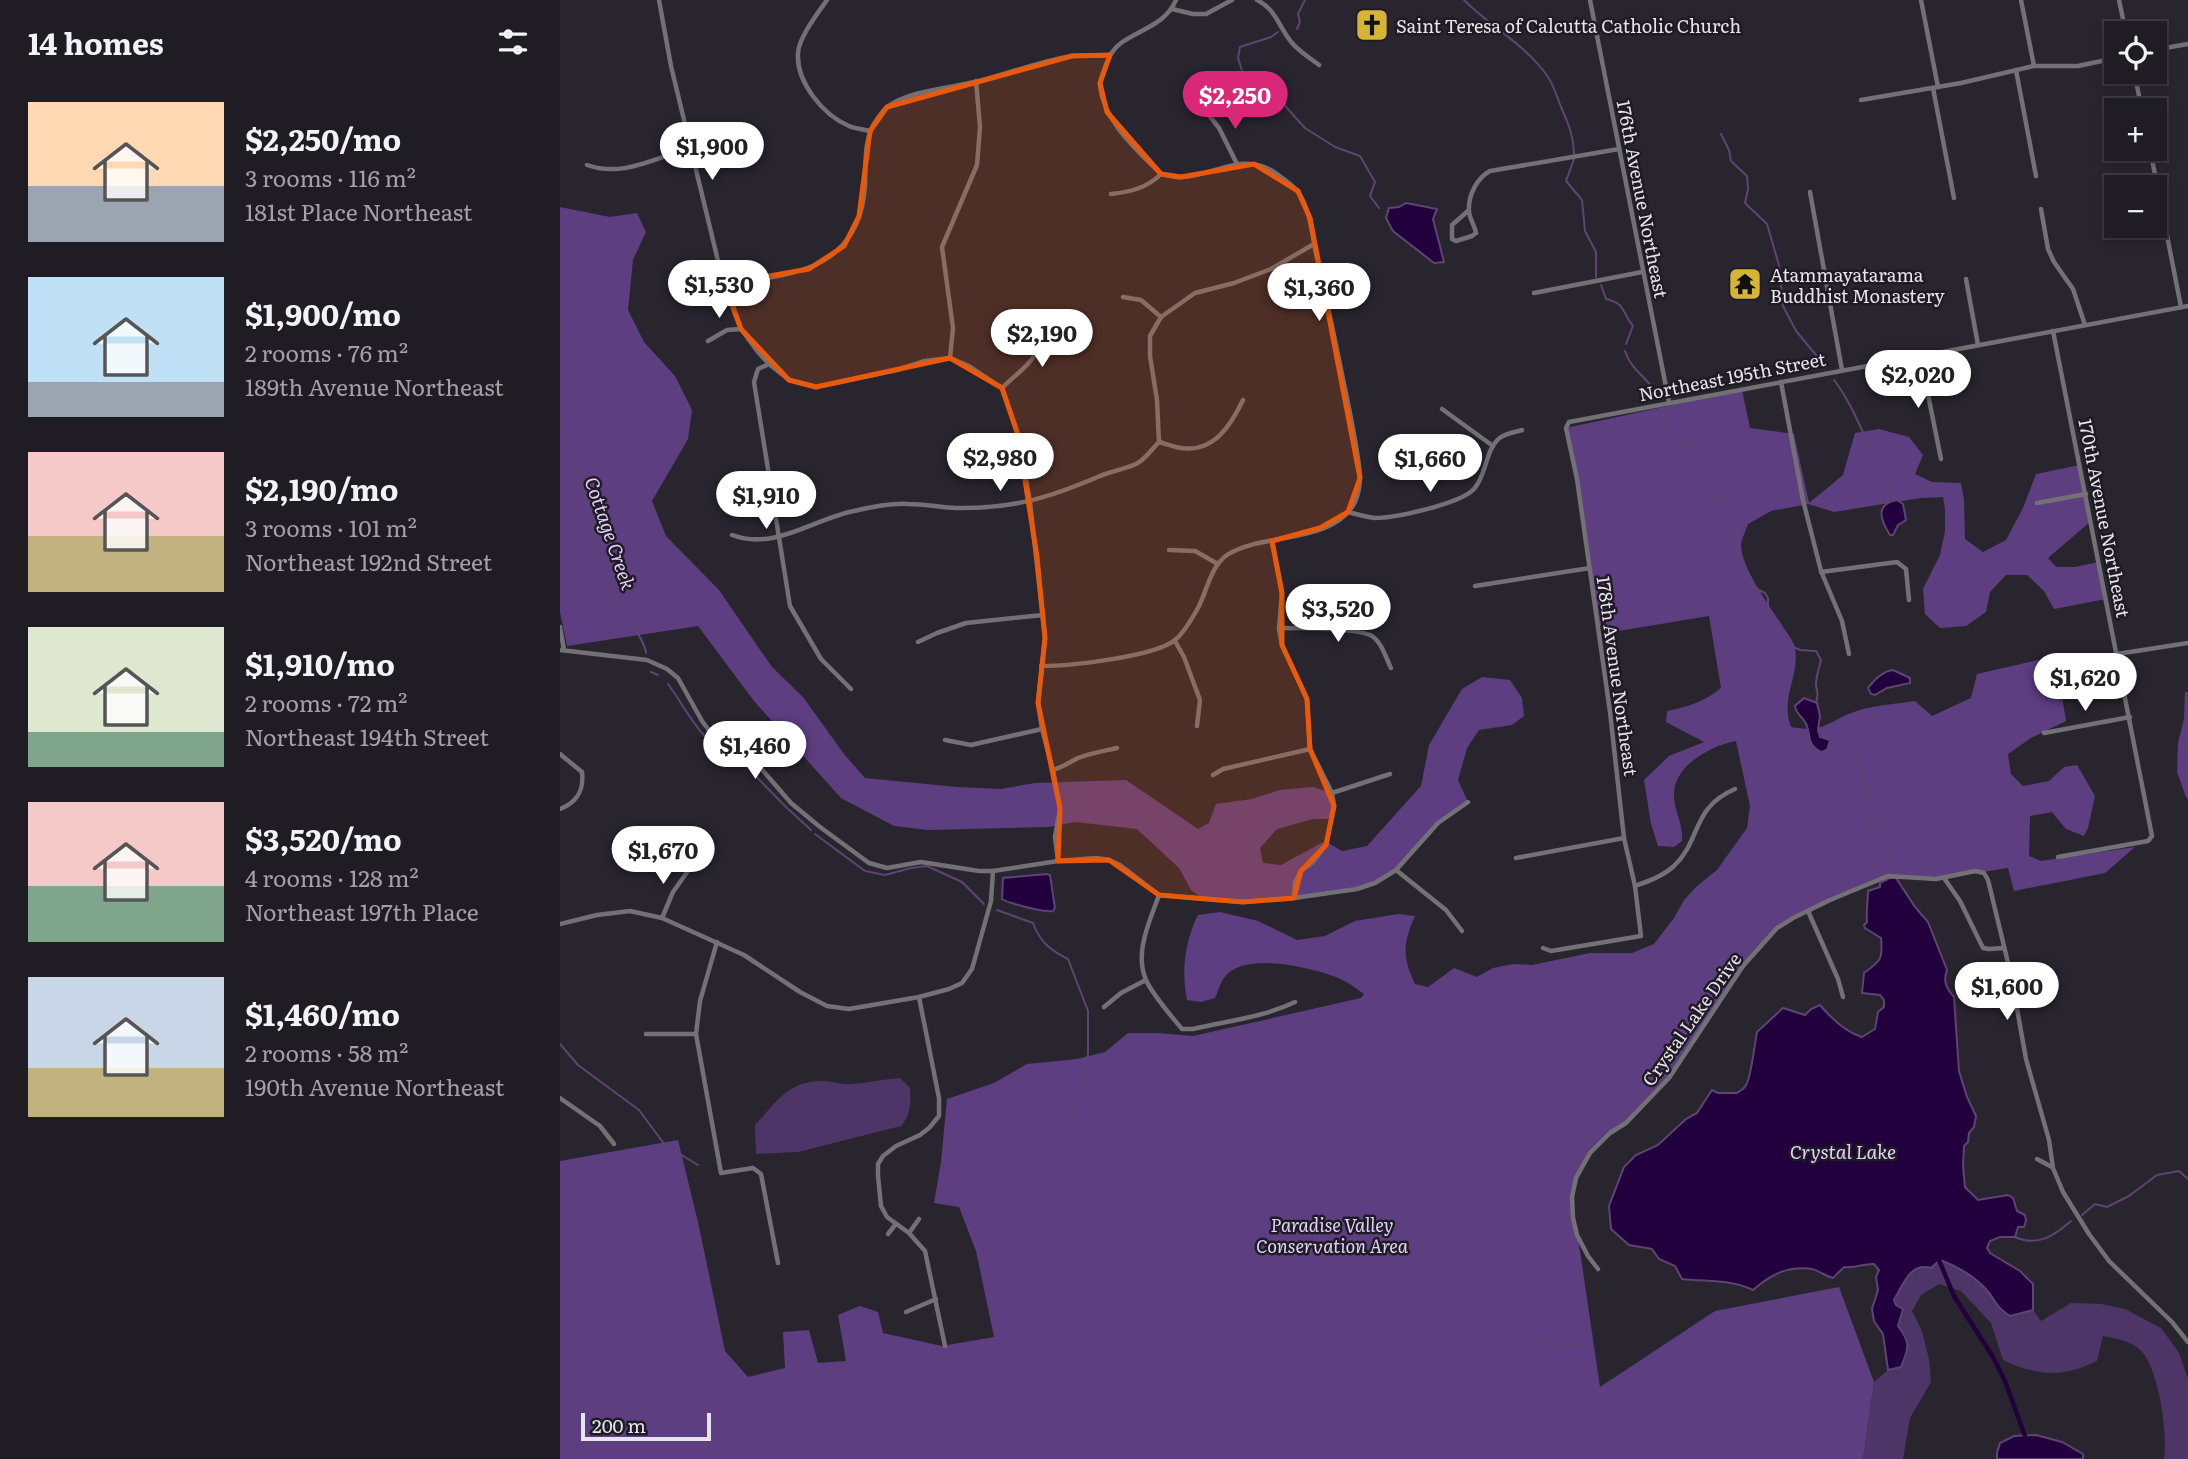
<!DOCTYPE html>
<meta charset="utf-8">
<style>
:root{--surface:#1f1c23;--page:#27252b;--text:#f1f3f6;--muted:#a1a1a6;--line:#3c3a41;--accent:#db2777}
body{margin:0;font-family:Literata,serif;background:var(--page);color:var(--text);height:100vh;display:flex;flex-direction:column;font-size:26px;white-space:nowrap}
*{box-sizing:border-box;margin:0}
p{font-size:23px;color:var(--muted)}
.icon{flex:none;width:38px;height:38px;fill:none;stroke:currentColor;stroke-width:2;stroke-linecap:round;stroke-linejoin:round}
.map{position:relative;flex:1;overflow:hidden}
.details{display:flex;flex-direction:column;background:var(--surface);width:560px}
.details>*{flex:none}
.fabs{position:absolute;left:1544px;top:21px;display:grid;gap:14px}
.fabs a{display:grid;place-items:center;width:63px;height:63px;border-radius:0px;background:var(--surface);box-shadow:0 4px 10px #0003,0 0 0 2px var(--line);font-size:35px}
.scale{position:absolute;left:21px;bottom:18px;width:130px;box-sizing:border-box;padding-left:7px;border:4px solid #e7e4eb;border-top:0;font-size:19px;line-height:24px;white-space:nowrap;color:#e7e4eb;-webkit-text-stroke:5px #1f1b25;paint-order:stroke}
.price{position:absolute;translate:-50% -60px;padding:0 16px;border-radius:24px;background:#fff;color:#222;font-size:23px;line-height:46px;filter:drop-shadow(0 2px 4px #0008)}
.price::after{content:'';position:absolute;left:50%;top:42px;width:21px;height:16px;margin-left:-10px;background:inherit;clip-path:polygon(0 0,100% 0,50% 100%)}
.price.on{background:var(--accent);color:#fff}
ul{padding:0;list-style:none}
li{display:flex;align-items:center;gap:21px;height:175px;padding:0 28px}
li span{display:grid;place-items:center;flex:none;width:196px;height:140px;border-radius:0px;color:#555}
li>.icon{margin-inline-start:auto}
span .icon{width:84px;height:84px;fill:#fffc;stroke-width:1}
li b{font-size:30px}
h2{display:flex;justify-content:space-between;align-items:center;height:84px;padding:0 28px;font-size:30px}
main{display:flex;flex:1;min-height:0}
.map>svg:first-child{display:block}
.green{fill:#4d3568}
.forest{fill:#5d3e81}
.water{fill:#22003e;stroke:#5d4472;stroke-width:2}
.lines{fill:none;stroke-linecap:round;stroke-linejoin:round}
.stream{stroke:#5d4472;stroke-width:2}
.canal{stroke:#22003e;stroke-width:4.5}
.minor{stroke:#737176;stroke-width:4.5}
.marked{fill:#e8590c;fill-opacity:0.2;stroke:#e8590c;stroke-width:5;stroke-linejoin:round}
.labels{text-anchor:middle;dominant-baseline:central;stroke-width:5;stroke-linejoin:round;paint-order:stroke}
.poi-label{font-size:18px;fill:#e7e4eb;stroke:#1f1b25;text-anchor:start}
.street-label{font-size:18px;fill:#e7e4eb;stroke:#1f1b25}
.park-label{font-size:18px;font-style:italic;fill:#e3d2fa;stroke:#1f1b25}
.water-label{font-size:19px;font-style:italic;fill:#e2d1f9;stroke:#1f1b25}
</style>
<main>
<section class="details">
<h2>14 homes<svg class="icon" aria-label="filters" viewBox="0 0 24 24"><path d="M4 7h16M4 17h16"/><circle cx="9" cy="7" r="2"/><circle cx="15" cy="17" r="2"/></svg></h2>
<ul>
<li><span style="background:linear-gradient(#ffd9b3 60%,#9aa5b1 0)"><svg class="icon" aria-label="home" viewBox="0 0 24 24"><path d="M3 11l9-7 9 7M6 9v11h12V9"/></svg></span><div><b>$2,250/mo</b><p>3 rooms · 116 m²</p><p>181st Place Northeast</p></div></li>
<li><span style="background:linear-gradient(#bfe0f5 75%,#9aa5b1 0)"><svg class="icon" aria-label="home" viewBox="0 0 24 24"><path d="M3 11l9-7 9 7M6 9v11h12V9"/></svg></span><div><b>$1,900/mo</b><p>2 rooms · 76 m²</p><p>189th Avenue Northeast</p></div></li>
<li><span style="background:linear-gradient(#f6c9c9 60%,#c2b280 0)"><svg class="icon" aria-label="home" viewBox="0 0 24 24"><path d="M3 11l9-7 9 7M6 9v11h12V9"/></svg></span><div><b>$2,190/mo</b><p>3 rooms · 101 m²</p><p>Northeast 192nd Street</p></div></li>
<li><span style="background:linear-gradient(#dfe7d0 75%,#7fa58c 0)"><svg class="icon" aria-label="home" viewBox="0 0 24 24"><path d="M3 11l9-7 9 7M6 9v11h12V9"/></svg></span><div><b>$1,910/mo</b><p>2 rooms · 72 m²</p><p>Northeast 194th Street</p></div></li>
<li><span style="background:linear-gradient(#f6c9c9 60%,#7fa58c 0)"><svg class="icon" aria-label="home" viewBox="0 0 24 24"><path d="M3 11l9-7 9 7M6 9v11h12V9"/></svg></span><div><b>$3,520/mo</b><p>4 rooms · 128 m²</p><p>Northeast 197th Place</p></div></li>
<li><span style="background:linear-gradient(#c9d6e8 65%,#c2b280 0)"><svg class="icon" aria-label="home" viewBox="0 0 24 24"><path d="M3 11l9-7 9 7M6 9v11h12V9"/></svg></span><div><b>$1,460/mo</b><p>2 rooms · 58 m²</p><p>190th Avenue Northeast</p></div></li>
</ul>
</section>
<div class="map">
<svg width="1628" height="1459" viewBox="0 0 1628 1459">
<rect width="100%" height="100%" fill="#29252f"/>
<!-- green -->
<g class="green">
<path d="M340,1078L350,1088C351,1103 351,1114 341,1126L238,1152L196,1154L195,1125C218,1101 228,1080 265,1081C274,1082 283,1085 292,1084C308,1083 324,1079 340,1078Z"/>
<path d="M1379,1260C1396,1266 1411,1273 1424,1286C1436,1298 1433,1305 1450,1316L1473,1310L1481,1321L1511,1303L1541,1304L1565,1309L1601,1328L1619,1353L1628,1379V1459H1604C1608,1434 1599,1373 1583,1353C1574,1341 1557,1339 1543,1336L1537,1361C1503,1378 1476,1376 1443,1360L1431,1323L1401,1291L1379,1284L1361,1295L1352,1311L1362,1331L1369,1359L1371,1382L1350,1418L1343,1459H1303L1314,1382L1328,1370L1341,1367L1347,1338L1338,1326L1334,1300L1351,1270Z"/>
</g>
<!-- forest -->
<g class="forest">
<polygon points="0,207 50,217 77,213 86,232 73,260 68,310 84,342 115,376 132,410 128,439 92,501 106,536 159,590 212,667 243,697 284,754 305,778 397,787 441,789 475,783 566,780 638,829 649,823 656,804 692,799 720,790 753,787 772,793 774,806 769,819 753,819 717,829 700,848 703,863 721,865 765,841 782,851 807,846 861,786 869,745 902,689 922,677 950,680 962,698 964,716 952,725 919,730 907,748 898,780 908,802 878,823 836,870 815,883 762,894 683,902 642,898 631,890 619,868 577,829 515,822 488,827 368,830 334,826 281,798 194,701 138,626 7,646 0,612"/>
<path d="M1182,390L1190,428L1234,434L1249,503L1283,475L1295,433L1319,429L1349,437L1363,455L1355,474L1372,482L1401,483L1404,500L1405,539L1423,552L1446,540L1463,508L1476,474L1520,465L1531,521L1488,558L1496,567H1515L1539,562L1546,599L1494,609L1484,591L1467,575H1446L1430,592L1426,612L1406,626L1380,628L1365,614L1363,589L1380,555L1385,531V509L1383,497L1361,498L1274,512L1248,504L1211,511L1188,524C1186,530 1182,538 1181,544C1180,566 1210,607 1222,625C1226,632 1234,641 1235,648C1240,675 1220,698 1231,727C1267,734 1269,719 1300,710C1317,705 1337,704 1355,701L1372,716L1411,698L1417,674L1487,658L1498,672L1506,721L1471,738L1448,754L1451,774L1463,786L1489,781L1504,767L1517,765L1535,796L1528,828L1524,836L1506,829L1492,812L1470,816L1469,856L1481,861L1575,847L1545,873L1454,891L1448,868L1384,878L1334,875L1232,916L1215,927L1183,966L1109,1078L1066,1123L1050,1133L1031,1153L1016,1178L1012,1197L1040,1387L1155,1311L1279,1287L1314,1382L1303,1459H0V1161L118,1140L138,1222L165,1351L188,1377L225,1368L223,1332L249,1330L258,1363L286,1361L278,1315L300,1306L318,1312L323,1333L382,1346L434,1337L416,1251L399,1207L374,1203L381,1162L387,1099L434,1083L467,1064L517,1059L545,1052L568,1033H598L633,1036L801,998L804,994C796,988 786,981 776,977C750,967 683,951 664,978C660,983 658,992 655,998L641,1002L627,1000C621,971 625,941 638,915L660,912L698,921L737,940L765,936L795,921L838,914L855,916C843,943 842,957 855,984L868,987L894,968L917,977L933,968L954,964L972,965L1030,953H1072L1094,944L1114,918L1124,900L1137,886L1157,870L1187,828L1190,806L1176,741C1150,746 1112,766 1114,797C1115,814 1123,822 1122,841L1114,847L1098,846L1091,824L1084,780L1109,756L1144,742L1106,722L1107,711C1127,707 1146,701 1161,688L1149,616L1058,631L1036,625L1017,479L1006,428Z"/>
<polygon points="1625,692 1628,692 1628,799 1626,797 1617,772 1618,743 1624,719"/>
</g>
<!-- water -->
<g class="water">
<polygon points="846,203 877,209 873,219 884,262 874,263 833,231 826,218 829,208 839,207"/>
<path d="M1337,500L1343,504L1346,520L1338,525L1333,535H1330C1321,521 1314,504 1337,500Z"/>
<path d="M1333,670L1350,678V683L1327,688L1315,695L1311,694L1308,688C1314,680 1323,671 1333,670Z"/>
<path d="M1244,698L1257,703L1260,716L1258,730L1260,737L1270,740L1267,750L1261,752C1247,744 1251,739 1247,726C1244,717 1236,715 1235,706Z"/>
<path d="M487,874L490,875L495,908L493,911C485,913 448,903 442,899L443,878Z"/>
<path d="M1326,874L1330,878H1336L1355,907L1368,922L1387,970C1383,981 1386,988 1394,997L1399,1071L1407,1097L1416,1116L1414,1127L1409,1133L1408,1142L1404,1146L1403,1166L1405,1187L1418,1200L1448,1195L1453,1198L1457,1211L1465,1215L1466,1221L1464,1227H1458L1455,1237H1440L1430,1241L1427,1248L1430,1253L1460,1271L1473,1284V1310L1450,1316C1433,1305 1436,1299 1424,1287C1411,1274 1396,1266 1380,1260L1371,1268C1350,1262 1343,1285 1334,1300L1336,1305L1343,1309L1338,1326C1351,1343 1349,1348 1341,1367L1328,1370L1323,1334L1314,1321L1312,1309L1318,1290L1316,1277L1319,1270L1314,1264C1303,1263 1297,1269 1284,1267L1273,1278C1265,1276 1260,1271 1252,1269C1228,1265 1210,1275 1193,1290C1170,1279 1147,1282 1122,1279L1115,1266L1099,1259L1092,1249L1069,1245L1051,1229L1049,1206L1064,1167L1076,1155L1098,1145L1126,1119L1137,1113L1152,1090L1158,1093H1177C1180,1091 1184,1089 1186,1085C1191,1079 1195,1041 1197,1032L1223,1008L1245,1015L1251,1009L1260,1005C1271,1018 1285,1032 1302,1037L1315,1029L1318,1012L1324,1007V1000L1320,995L1302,993L1304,973C1321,961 1323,959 1321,938L1305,928L1304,925L1307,922C1306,911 1308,901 1308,891L1320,887V883L1328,879L1324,875Z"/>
<polygon points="1476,1435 1502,1442 1523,1454 1523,1459 1437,1459 1437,1453 1440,1443 1454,1436"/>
</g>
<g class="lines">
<!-- stream -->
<g class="stream">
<path d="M904,0C931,27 966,45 988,77C994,86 997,97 1001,107C1008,123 1014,136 1014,154"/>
<polyline points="737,29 740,22 738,14 745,0"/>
<polyline points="718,32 711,37 680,47 678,58 684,77 718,98 745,128 775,147 800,156 815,182 810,196 819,208"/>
<polyline points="1161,134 1169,150 1171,161 1187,176 1188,189 1185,203 1207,224 1219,265 1223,306 1236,331 1266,367"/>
<polyline points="1014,159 1006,181 1022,200 1025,231 1036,252 1036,277"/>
<path d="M1041,285L1046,299C1067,304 1061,312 1073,326L1066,344"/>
<polyline points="0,315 2,321 0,341"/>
<path d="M1065,351C1071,371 1090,379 1099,397"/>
<path d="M1274,380C1294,406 1303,436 1319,465C1328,481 1331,481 1333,501"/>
<path d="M1103,412C1105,420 1107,432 1113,438C1120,445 1129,445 1137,450C1153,460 1150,480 1148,496L1161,498L1172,503L1175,515L1176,531L1172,546L1176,561L1183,578L1191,586L1205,593L1208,598V615L1224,643L1240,650L1256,651L1261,660C1259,668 1256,676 1256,685C1257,692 1259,695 1256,702"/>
<path d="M0,418C25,477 29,544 58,601C65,615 85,640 86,653"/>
<polyline points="91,672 98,675"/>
<path d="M108,684C130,714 140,743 176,758"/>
<polyline points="1268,748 1274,750 1289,734 1298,737 1299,746 1293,759 1300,764 1310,798 1326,830 1334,872"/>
<polyline points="182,762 226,807 251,830"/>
<path d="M1307,790C1304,798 1306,804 1309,812L1317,866L1319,871L1325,874"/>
<polyline points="255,834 305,871 325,875 351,868 367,866 402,882 424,904"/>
<path d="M437,910L473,923C480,942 490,950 508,959L528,1011V1055L513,1118L498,1150"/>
<polyline points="0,1044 18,1065 79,1110 105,1145 138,1165"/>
<polyline points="1522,1215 1535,1204 1547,1207 1569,1196 1597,1175 1619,1171 1628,1179"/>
<path d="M1455,1237C1478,1247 1494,1236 1511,1221"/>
<polyline points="878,1324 882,1332 881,1343 889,1351"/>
<polyline points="977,1344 987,1341 994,1346 1023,1345"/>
</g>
<!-- canal -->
<polyline class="canal" points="1379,1260 1394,1296 1433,1357 1445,1381 1465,1436"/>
<!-- minor -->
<g class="minor">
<polyline points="99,0 111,66 159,265 181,329 198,352 209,364 229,380 256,387 337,370 365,361 390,358 409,366 442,388 458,435 470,502 485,638 478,703 482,729 493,770 500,808 495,837 498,861"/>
<path d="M267,0C258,13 239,37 238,53C236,82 263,115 289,126C295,129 304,129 310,131"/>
<path d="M697,0C715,9 718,24 729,39C736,50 749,57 759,65"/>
<polyline points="1030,0 1109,402"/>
<polyline points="1361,0 1378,87"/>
<polyline points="1461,0 1474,66"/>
<polyline points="1559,0 1566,33"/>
<polyline points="612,9 633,14 646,14 672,0"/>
<polyline points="1594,50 1628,44"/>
<polyline points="1456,70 1476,176"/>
<polyline points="1574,72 1582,110"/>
<polyline points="1373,88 1394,198"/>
<polyline points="1301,100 1401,83 1474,66 1518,66 1556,58"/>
<polyline points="648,114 659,128 677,164"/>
<polyline points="1590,149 1621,307"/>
<path d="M27,165C64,178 96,157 131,148"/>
<path d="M601,174C577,150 544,122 540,86C540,79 544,71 546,65C550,55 553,49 561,43C581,29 606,24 616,0"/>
<polyline points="1250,192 1282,370"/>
<polyline points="1481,209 1488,249 1494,262 1513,289 1525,325"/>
<path d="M909,210L892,225V239L896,241L912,236L916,233C915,226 909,218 909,211C908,195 917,178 930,171L1059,149"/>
<polyline points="1406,279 1418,345"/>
<path d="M165,284C232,275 299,271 305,186C306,163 303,139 317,119C320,115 324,109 327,107C350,90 392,88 419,81C450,73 481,61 512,56C524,55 537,56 550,55"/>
<polyline points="974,293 1082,272"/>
<polyline points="563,297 581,300 601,317"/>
<polyline points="1493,331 1592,836 1588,841 1498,857"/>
<polyline points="148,341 167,330 181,329"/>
<polyline points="1360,355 1381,459"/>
<polyline points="390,358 393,328 382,247 417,165 420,127 416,81"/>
<polyline points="209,364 198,369 194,382 230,606 261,659 291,689"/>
<polyline points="1221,382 1243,500 1261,571 1282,621 1289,654"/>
<path d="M442,388C463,367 479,362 482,329"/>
<polyline points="882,409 933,446"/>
<polyline points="599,442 597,400 590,356 590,336 601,317 635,293 674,283 711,269 754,244"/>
<polyline points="1477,503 1526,494"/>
<path d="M788,512C797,514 806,517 815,518C835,518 900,504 914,489C927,475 925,448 941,437C947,433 956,432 962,430"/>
<path d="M172,535C215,551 253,519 294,511C311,507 331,503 348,504C364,504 380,507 396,508C452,509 489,498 540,476C552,471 565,469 576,464C585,460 592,449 599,442C606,444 614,447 621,448C654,453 671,425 683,400"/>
<polyline points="712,541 722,593 719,628 722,645 747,699 750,749 772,793 774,806 766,845 753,862 741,871 735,882 734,898"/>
<polyline points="609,550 635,551 658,564"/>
<polyline points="1261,572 1337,562 1346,569 1349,600"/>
<polyline points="915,586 1030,568"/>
<polyline points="0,627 4,650"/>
<path d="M719,628C737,628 799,628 812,636C822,643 826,658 831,668"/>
<polyline points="615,641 624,657 640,700 637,726"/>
<polyline points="358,642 377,633 406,623 483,615"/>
<polyline points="0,650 87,660 107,669 118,678 142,721 151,733 198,765 231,803 260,827 309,863 327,868 361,862 419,871 433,871 498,861 536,858 549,860 560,865 599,895 683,902 734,898 797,889 815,883 836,870 878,823 908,802"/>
<polyline points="1557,654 1628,643"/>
<path d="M481,666C509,666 594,657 615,640C625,632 633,617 639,606C647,590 651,566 667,555C702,532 773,545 795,502C799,493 800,485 800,476C798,450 792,424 787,398C777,351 768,304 757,258C752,236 751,211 738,192C733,185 721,177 714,172C683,151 653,176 622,177C615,178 608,175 601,174C587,188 570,192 551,194"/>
<polyline points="1484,733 1570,717"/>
<polyline points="385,740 411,745 482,729"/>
<path d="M0,754L22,772C24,790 18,802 0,809"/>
<path d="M493,770C503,767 510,762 518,758C531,753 544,751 557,748"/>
<polyline points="653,775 663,769 750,749"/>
<polyline points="772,793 830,774"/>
<polyline points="956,858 1064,838"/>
<polyline points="836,870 886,910 902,931"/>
<polyline points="1384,878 1400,901 1423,948 1429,949 1444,948"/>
<path d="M1075,886C1089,881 1103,876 1114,866C1142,839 1131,808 1175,789"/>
<path d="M599,895C590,921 574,952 586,980C592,994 612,1017 622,1029H633C667,1021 704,1017 735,1002"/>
<polyline points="1248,911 1278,979 1283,997"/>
<polyline points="102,918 113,892 130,868"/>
<polyline points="0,924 37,915 70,911 102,918 184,955 240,992 267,1006 289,1009 359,997 389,989 402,983 412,969 431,901 433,871"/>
<polyline points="157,942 140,1001 136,1034 161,1173 193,1168 201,1174 218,1263"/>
<polyline points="983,948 991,951 1081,936 1075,886 1064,838 1050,712 1017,479 1006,428 1009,422 1628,306"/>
<polyline points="359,997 379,1098 379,1116 369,1128 360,1135 336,1146 323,1156 318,1164 318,1176 321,1206 327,1217 349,1233 365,1251 385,1346"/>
<polyline points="544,1007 561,993 586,980"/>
<polyline points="86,1034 136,1034"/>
<polyline points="0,1098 40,1126 54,1144"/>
<polyline points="1477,1159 1492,1167"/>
<polyline points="349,1233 359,1219"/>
<polyline points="328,1234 335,1225"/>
<polyline points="1038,1269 1028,1256 1017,1235 1013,1218 1012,1197 1016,1178 1030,1153 1050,1133 1066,1123 1109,1078 1183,966 1217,928 1233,918 1270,900 1328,876 1376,879 1415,871 1424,873 1428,880 1451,975 1466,1059 1489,1140 1493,1168 1503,1192 1529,1234 1549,1261 1612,1322 1628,1342"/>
<polyline points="346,1312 376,1299"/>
</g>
</g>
<!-- marked area -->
<path class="marked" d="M550,55L540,83L547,112L601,174L621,177L694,164L738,191L750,218L800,478L788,512L760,528L712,541L722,593V645L747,699L750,749L774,806L766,845L741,871L734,898L683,902L599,895L549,860L498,861L500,808L478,703L485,638L477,557L458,435L442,388L390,358L256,387L229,380L181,329L164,284L249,269L284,246L299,216L310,131L327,107L512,56Z"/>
<!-- icons -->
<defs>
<symbol id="church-square" viewBox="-11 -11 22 22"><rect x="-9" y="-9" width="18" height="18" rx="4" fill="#d6b534" stroke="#1f1b25"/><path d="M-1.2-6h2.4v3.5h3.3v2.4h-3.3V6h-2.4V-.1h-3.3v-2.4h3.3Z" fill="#111"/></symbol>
<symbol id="temple-square" viewBox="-11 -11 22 22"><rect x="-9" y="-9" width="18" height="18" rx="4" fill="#d6b534" stroke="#1f1b25"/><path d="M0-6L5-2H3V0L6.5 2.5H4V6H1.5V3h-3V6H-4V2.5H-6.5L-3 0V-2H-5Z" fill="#111"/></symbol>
</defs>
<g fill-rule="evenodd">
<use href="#church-square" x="793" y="6" width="38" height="38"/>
<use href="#temple-square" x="1166" y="265" width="38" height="38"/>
</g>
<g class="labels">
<!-- poi labels -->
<g class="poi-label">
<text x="836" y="25">Saint Teresa of Calcutta Catholic Church</text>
<text x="1210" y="274">Atammayatarama<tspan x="1210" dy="21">Buddhist Monastery</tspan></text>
</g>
<!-- street labels -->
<g class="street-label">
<text transform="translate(1083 199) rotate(79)">176th Avenue Northeast</text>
<text transform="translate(1172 376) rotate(-11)">Northeast 195th Street</text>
<text transform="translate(1545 518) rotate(79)">170th Avenue Northeast</text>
<text transform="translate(1058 676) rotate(82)">178th Avenue Northeast</text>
<text transform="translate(1131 1019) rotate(-55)">Crystal Lake Drive</text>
</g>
<!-- park labels -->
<g class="park-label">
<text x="772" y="1224">Paradise Valley<tspan x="772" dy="21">Conservation Area</tspan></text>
</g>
<!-- water labels -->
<g class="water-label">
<text transform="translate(51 533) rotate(71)">Cottage Creek</text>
<text x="1283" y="1151">Crystal Lake</text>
</g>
</g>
</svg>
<div class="fabs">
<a><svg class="icon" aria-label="locate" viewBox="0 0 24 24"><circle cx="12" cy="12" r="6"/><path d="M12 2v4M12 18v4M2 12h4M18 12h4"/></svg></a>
<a>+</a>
<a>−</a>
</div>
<div class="scale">200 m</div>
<b class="price on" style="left:675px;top:131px">$2,250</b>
<b class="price" style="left:152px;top:182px">$1,900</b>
<b class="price" style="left:159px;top:320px">$1,530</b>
<b class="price" style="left:759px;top:323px">$1,360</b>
<b class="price" style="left:482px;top:369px">$2,190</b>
<b class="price" style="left:1358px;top:410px">$2,020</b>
<b class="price" style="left:440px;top:493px">$2,980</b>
<b class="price" style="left:870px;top:494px">$1,660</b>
<b class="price" style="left:206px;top:531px">$1,910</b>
<b class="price" style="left:778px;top:644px">$3,520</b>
<b class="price" style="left:1525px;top:713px">$1,620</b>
<b class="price" style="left:195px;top:781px">$1,460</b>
<b class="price" style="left:103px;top:886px">$1,670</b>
<b class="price" style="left:1447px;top:1022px">$1,600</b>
</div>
</main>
